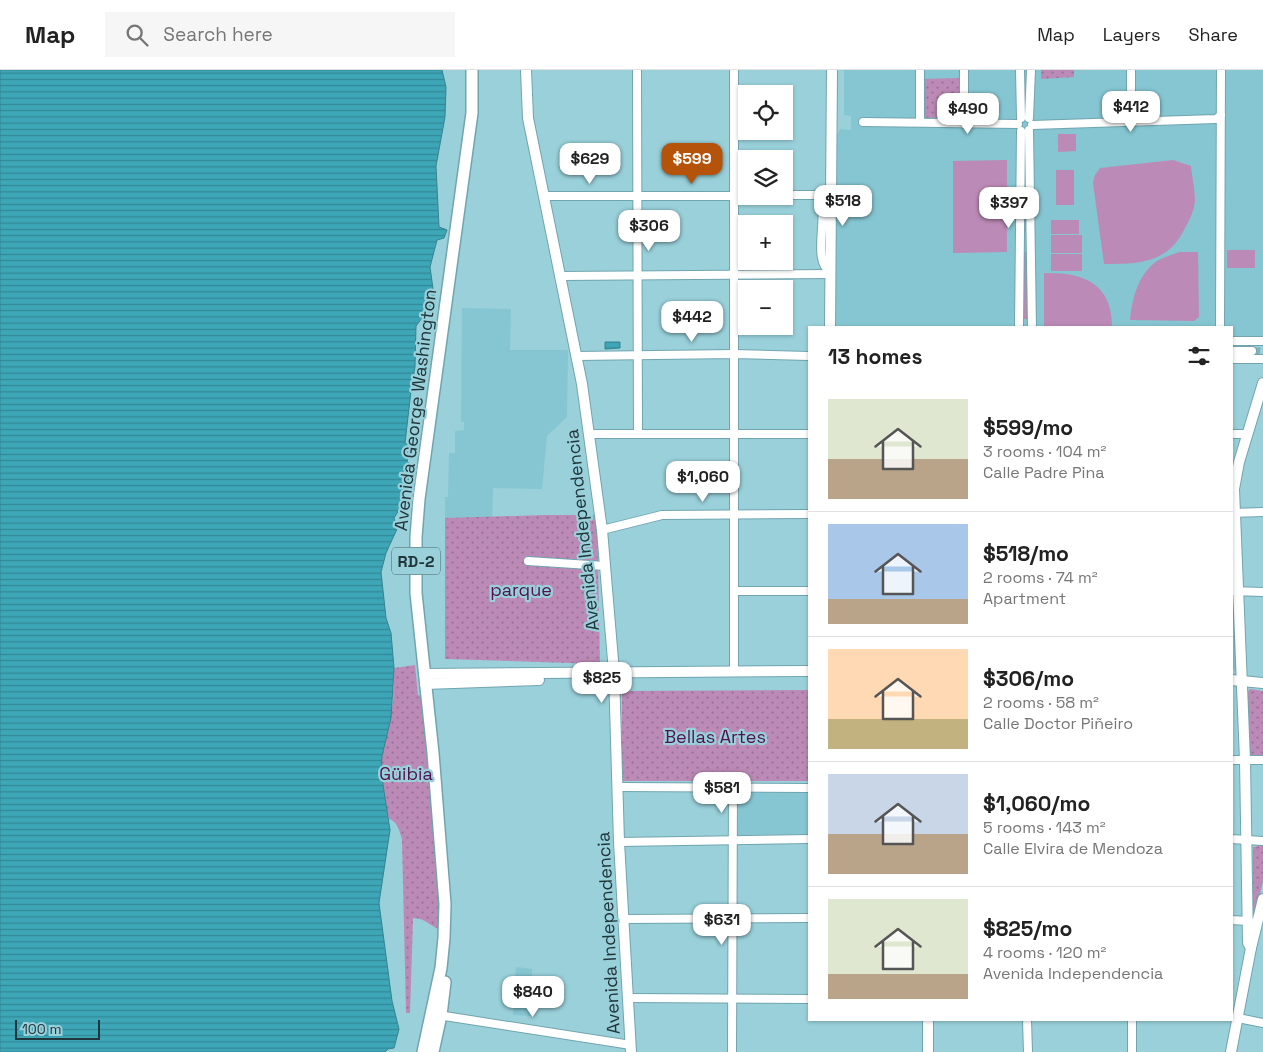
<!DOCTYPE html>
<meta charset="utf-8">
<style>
:root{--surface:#fff;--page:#f6f6f6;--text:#222;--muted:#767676;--line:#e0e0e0;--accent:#b45309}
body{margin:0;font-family:"Space Grotesk",sans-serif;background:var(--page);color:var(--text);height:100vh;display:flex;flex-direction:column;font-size:19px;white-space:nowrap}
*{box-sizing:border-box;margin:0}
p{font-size:16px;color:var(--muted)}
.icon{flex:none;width:28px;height:28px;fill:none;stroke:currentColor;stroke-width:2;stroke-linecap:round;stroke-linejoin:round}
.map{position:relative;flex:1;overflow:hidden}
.details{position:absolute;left:808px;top:256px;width:425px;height:695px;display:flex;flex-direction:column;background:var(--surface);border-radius:0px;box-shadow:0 1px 4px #0004}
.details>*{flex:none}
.tools{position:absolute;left:738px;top:15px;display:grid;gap:10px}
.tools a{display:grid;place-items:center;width:55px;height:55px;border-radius:0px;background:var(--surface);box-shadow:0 1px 4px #0004;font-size:25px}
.scale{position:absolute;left:15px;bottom:12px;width:85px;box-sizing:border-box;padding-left:5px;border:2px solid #20363a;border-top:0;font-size:14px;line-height:18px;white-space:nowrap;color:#20363a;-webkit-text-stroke:4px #99d0da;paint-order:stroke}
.price{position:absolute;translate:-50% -42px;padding:0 11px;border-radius:10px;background:#fff;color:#222;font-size:16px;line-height:32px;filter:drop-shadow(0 1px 2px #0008)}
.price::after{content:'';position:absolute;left:50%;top:30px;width:15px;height:11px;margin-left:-8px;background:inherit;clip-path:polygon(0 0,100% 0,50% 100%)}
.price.active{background:var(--accent);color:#fff}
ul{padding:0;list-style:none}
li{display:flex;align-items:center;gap:15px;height:125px;padding:0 20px}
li+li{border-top:1px solid var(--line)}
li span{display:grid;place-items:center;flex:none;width:140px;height:100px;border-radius:0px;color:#555}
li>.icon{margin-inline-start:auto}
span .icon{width:60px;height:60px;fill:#fffc;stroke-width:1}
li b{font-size:21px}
h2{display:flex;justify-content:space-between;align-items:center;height:60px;padding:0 20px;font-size:21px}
header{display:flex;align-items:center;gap:30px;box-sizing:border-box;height:70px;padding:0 25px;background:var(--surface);border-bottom:1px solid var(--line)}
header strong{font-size:24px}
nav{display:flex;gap:28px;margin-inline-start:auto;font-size:18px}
.search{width:350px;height:45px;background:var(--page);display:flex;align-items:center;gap:12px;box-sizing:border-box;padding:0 18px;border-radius:0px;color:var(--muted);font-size:19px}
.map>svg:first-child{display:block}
.built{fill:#85c6d2}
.grass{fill:url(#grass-dots)}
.pitch{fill:#bc8ab6}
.water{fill:url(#water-rules);stroke:#348492}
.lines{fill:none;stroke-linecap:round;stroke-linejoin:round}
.minor-tunnel{stroke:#81b1ba;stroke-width:8;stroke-dasharray:8 4;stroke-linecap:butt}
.minor-casing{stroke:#70a5af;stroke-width:10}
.major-casing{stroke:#70a5af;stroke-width:12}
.highway-casing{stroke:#70a5af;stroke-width:14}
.minor{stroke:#fff;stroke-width:8}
.major{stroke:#fff;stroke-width:10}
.highway{stroke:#fff;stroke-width:11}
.labels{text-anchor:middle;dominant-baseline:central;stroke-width:4.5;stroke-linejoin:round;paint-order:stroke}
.shield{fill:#99d0da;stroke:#44646a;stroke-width:1}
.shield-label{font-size:16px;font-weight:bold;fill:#20363a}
.street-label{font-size:18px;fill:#20363a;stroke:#99d0da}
.park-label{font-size:18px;fill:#53124f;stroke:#99d0da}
</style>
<header>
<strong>Map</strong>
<div class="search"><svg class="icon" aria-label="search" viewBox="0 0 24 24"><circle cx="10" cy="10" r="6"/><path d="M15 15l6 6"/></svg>Search here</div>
<nav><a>Map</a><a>Layers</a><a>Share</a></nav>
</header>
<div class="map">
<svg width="1263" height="982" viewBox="0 0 1263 982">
<defs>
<pattern id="grass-dots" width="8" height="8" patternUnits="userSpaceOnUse" patternTransform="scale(1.25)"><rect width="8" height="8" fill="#bc8ab6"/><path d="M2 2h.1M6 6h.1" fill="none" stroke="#987295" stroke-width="1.8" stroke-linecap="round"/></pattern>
<pattern id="water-rules" width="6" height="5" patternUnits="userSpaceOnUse" patternTransform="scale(1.25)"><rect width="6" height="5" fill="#3da6b7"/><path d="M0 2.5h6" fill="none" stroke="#338896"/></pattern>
</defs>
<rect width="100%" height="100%" fill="#99d0da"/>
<!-- built -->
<g class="built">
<polygon points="844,0 1263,0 1263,268 1231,268 1231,258 835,257 835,69 840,59 851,60 851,46 844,45"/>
<polygon points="462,238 511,239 510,280 568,280 567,347 547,366 542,419 493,418 492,449 445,448 445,427 448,427 449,383 455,383 455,361 464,360 464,352 461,352"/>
<polygon points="1231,529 1234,529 1235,599 1231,600"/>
<polygon points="809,722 809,764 737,765 738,723"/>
<polygon points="516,897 532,899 532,946 513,945"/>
</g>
<!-- grass -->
<g class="grass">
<polygon points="1041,0 1074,0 1074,7 1041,9"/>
<polygon points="960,8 960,47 922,48 922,9"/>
<polygon points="1023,71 1027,71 1028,161 1023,161"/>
<polygon points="1023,182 1028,182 1028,249 1024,249"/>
<polygon points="546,445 597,445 600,594 445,589 445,448"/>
<path d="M415,595L418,625L424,627L443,861C432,858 426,848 413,848L410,943H406L402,769C399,760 398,752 389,749L381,714V702L382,686L393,632L394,598Z"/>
<polygon points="1250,619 1263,621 1263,687 1251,687 1248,684 1246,624"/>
<polygon points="809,620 809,711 622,711 622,621"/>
<polygon points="1263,775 1263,810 1253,859 1253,777"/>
</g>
<!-- pitch -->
<g class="pitch">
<polygon points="1058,64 1076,64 1076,81 1058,82"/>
<polygon points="1007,90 1007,182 953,183 953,91"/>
<path d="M1173,90L1191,96C1192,107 1195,120 1195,131C1194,141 1189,151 1184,160C1167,194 1137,194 1104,194L1093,113L1095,105L1100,98Z"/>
<rect x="1056" y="100" width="18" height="35"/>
<rect x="1051" y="150" width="28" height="14"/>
<rect x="1051" y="165" width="31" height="18"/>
<rect x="1227" y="180" width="28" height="18"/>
<path d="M1179,182H1198L1199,247L1194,251L1130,250C1132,229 1138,204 1157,191C1163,187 1172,185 1179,182Z"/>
<rect x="1051" y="184" width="31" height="17"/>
<path d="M1044,203C1083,202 1112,213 1112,257H1044Z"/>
</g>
<!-- water -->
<g class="water">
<polygon points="0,0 442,0 446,17 445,47 436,96 439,157 447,160 444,168 437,170 430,197 435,233 434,240 425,244 416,256 415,297 411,321 405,373 412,377 407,391 411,395 404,432 394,448 397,459 386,483 381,502 386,548 391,563 394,598 391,648 382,686 381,702 390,760 379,833 392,931 399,959 394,978 388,979 385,982 0,982"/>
<polygon points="605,272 620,272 620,278 605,279"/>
</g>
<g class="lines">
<!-- minor-tunnel -->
<polyline class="minor-tunnel" points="1252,281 1263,282"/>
<defs>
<g id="minor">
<polyline points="637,0 638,364"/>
<polyline points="734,0 734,602"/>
<polyline points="964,0 964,54"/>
<polyline points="1020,0 1021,48"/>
<polyline points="1131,0 1131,51"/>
<polyline points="1029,48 1031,0"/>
<polyline points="863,52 1018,54"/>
<polyline points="920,52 920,0"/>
<polyline points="1032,55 1216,49 1221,45"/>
<polyline points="1029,60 1032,258"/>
<path d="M784,125H816L820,127C829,144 811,193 831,202"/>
<polyline points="544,126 746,126"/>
<polyline points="559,206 831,204"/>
<polyline points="1019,258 1021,61"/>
<polyline points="1220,258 1221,0"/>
<polyline points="1231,271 1263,271"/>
<polyline points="1231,281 1252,281"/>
<polyline points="576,286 734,284 809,286"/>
<polyline points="1231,289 1263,289"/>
<polyline points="588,364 809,364"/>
<polyline points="1231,364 1248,364"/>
<polyline points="1231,443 1263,442"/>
<polyline points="602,460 662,445 809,444"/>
<polyline points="528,491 605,496"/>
<polyline points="734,521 809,521"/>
<polyline points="1231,521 1263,522"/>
<polyline points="1231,690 1263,690"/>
<polyline points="618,717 809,718"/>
<polyline points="1231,769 1263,771"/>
<polyline points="619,772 809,769"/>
<polyline points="624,849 809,848"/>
<polyline points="1231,850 1249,851"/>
<polyline points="629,928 809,929"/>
<polyline points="438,945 631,975"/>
<polyline points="1238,948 1263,953"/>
<polyline points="1027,950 1028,982"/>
<polyline points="732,982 733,717"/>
<polyline points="1132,982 1132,950"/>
</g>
<g id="major">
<polyline points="526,0 528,48 582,314 602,460 614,602 619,772 631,982"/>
<polyline points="830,258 832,0"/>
<polyline points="424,604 809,601"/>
<polyline points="1231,610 1263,613"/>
<polyline points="425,614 539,610"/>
<polyline points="1251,878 1248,873 1245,690 1234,419 1239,392 1263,313"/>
<polyline points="928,950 928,982"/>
<polyline points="1231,982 1251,878 1263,829"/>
</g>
<g id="highway">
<polyline points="423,982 441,898 444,868 445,834 433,683 416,523 416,467 419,429 472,43 472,0"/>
<polyline points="433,982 441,945 445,912"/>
</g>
</defs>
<!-- minor casing -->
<use href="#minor" class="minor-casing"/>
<!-- major casing -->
<use href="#major" class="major-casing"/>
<!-- highway casing -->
<use href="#highway" class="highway-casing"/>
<!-- minor -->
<use href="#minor" class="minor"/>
<!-- major -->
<use href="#major" class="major"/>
<!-- highway -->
<use href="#highway" class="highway"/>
</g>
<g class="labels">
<!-- shield labels -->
<rect class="shield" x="392" y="477.5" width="48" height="27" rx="4"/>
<g class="shield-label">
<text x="416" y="491">RD-2</text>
</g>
<!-- street labels -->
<g class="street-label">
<text transform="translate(415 340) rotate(-83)">Avenida George Washington</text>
<text transform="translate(582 460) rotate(-96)">Avenida Independencia</text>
<text transform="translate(608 863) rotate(-93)">Avenida Independencia</text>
</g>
<!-- park labels -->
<g class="park-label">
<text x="521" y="519">parque</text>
<text x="715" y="666">Bellas Artes</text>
<text x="406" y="703">Güibia</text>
</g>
</g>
</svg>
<div class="tools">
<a><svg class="icon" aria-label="locate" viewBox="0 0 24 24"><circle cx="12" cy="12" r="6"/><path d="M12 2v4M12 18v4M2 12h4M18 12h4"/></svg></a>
<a><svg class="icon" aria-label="layers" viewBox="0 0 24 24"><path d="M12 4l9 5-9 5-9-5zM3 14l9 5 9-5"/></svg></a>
<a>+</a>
<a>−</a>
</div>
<div class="scale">100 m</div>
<b class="price" style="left:1131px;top:63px">$412</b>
<b class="price" style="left:968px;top:65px">$490</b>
<b class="price" style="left:590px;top:115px">$629</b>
<b class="price active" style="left:692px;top:115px">$599</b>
<b class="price" style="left:843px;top:157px">$518</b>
<b class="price" style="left:1009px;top:159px">$397</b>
<b class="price" style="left:649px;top:182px">$306</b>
<b class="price" style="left:692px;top:273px">$442</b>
<b class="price" style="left:703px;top:433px">$1,060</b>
<b class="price" style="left:602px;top:634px">$825</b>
<b class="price" style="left:722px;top:744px">$581</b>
<b class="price" style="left:722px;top:876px">$631</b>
<b class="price" style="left:533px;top:948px">$840</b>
<section class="details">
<h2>13 homes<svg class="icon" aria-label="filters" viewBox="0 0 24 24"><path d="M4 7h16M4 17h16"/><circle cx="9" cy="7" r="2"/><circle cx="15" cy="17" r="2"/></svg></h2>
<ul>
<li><span style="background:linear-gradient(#dfe7d0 60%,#b9a48a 0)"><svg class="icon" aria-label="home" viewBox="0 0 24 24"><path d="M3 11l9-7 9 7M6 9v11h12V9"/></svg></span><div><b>$599/mo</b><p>3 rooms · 104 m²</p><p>Calle Padre Pina</p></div></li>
<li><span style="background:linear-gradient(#a9c7e8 75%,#b9a48a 0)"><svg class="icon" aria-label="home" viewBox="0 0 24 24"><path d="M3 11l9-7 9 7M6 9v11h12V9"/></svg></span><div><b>$518/mo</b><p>2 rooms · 74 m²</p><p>Apartment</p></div></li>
<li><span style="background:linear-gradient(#ffd9b3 70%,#c2b280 0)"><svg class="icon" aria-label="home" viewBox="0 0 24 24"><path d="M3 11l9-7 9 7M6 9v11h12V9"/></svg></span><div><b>$306/mo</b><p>2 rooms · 58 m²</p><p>Calle Doctor Piñeiro</p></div></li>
<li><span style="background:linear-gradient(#c9d6e8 60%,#b9a48a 0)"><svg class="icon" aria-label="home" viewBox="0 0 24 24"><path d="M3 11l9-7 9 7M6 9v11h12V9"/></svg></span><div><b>$1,060/mo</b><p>5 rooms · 143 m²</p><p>Calle Elvira de Mendoza</p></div></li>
<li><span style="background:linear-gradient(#dfe7d0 75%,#b9a48a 0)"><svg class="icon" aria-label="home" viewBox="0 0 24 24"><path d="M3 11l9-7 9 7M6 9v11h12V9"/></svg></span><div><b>$825/mo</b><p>4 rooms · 120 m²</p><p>Avenida Independencia</p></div></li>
</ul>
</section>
</div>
